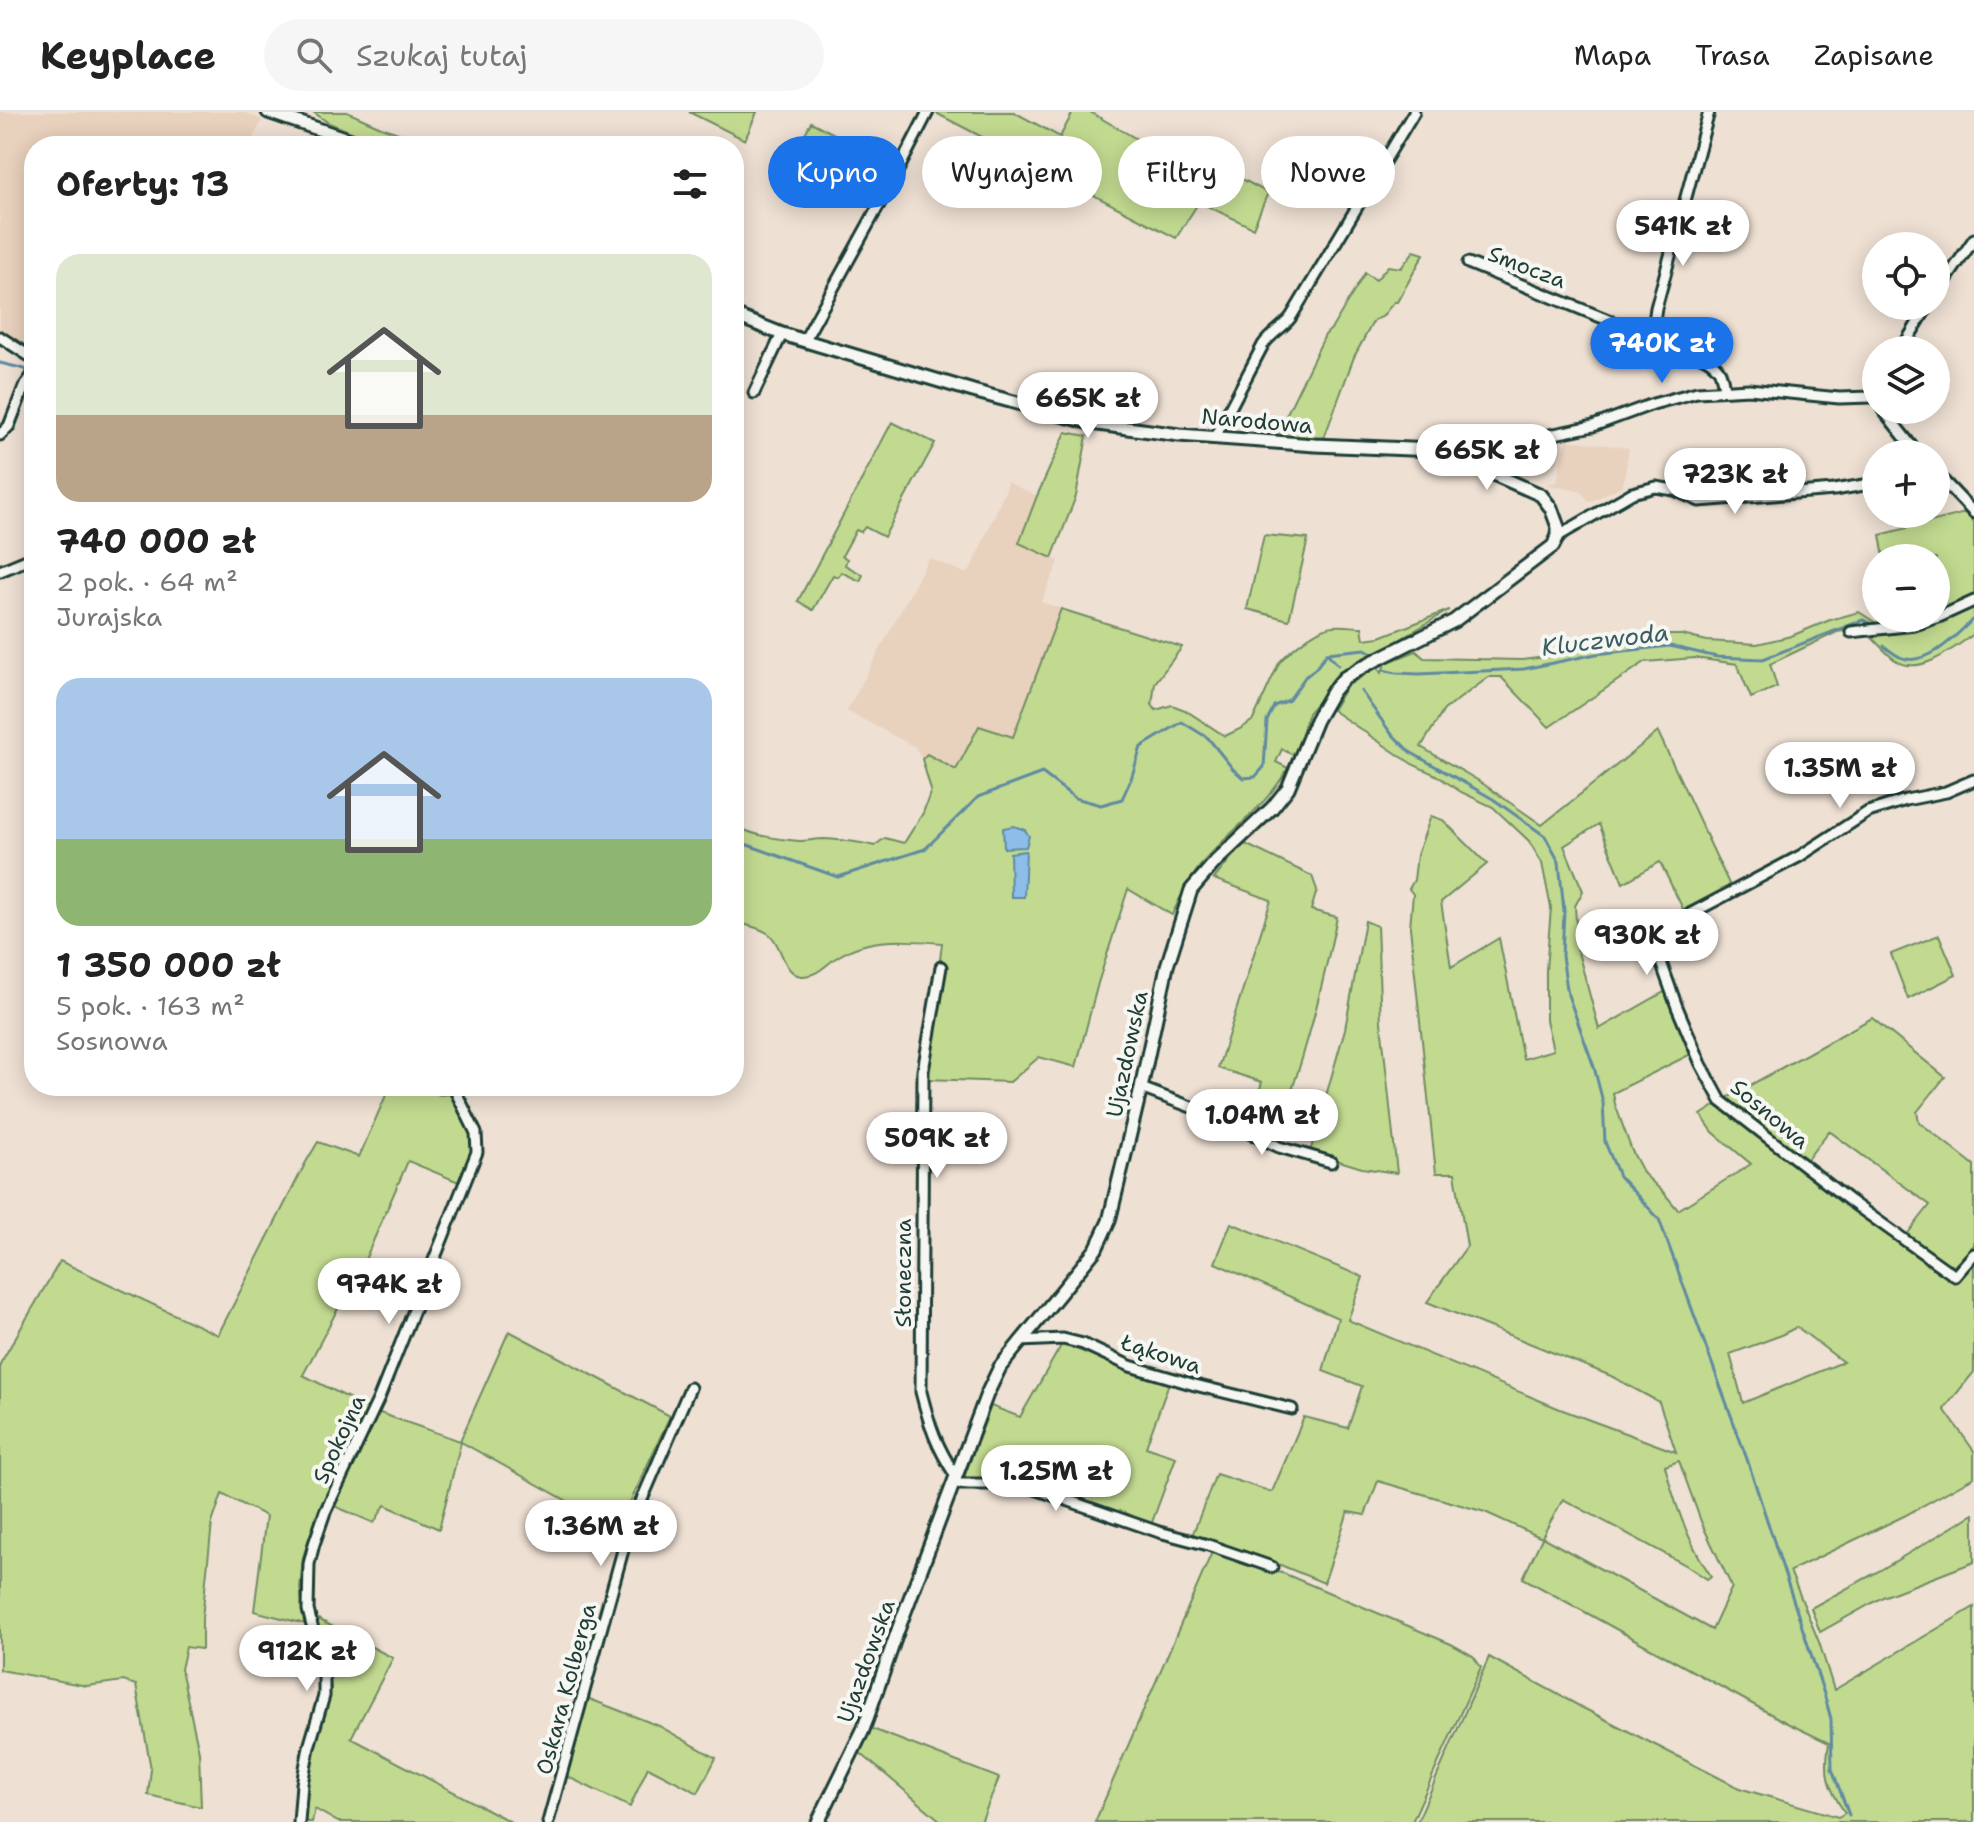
<!DOCTYPE html>
<html lang="pl">
<meta charset="utf-8">
<style>
:root{--surface:#fff;--page:#f6f6f6;--text:#222;--muted:#767676;--line:#e0e0e0;--accent:#1a73e8}
body{margin:0;font-family:"Shantell Sans",sans-serif;background:var(--page);color:var(--text);height:100vh;display:flex;flex-direction:column;font-size:30px;white-space:nowrap}
*{box-sizing:border-box;margin:0}
p{font-size:26px;color:var(--muted)}
.icon{flex:none;width:44px;height:44px;fill:none;stroke:currentColor;stroke-width:2;stroke-linecap:round;stroke-linejoin:round}
.map{position:relative;flex:1;overflow:hidden}
.drawer{position:absolute;left:24px;top:24px;width:720px;height:960px;display:flex;flex-direction:column;background:var(--surface);border-radius:32px;box-shadow:0 4px 20px #0003}
.drawer>*{flex:none}
.top-card{position:absolute;left:768px;top:24px;width:760px;height:72px;display:flex;gap:16px}
.controls{position:absolute;left:1862px;top:120px;display:grid;gap:16px}
.controls a{display:grid;place-items:center;width:88px;height:88px;border-radius:50%;background:var(--surface);box-shadow:0 4px 20px #0003;font-size:40px}
.price{position:absolute;translate:-50% -68px;padding:0 18px;border-radius:28px;background:#fff;color:#222;font-size:26px;line-height:52px;filter:drop-shadow(0 2px 4px #0008)}
.price::after{content:'';position:absolute;left:50%;top:48px;width:24px;height:18px;margin-left:-12px;background:inherit;clip-path:polygon(0 0,100% 0,50% 100%)}
.price.selected{background:var(--accent);color:#fff}
ul{padding:0;list-style:none}
li{display:grid;align-content:center;gap:16px;height:424px;padding:0 32px}
li span{display:grid;place-items:center;height:248px;border-radius:24px;color:#555}
li>.icon{margin-inline-start:auto}
span .icon{width:144px;height:144px;fill:#fffc;stroke-width:1}
li b{font-size:34px}
h2{display:flex;justify-content:space-between;align-items:center;height:96px;padding:0 32px;font-size:34px}
.pill{padding:0 28px;border-radius:36px;background:var(--surface);box-shadow:0 4px 20px #0003;font-size:28px;line-height:72px}
.pill.selected{background:var(--accent);color:#fff}
header{display:flex;align-items:center;gap:48px;box-sizing:border-box;height:112px;padding:0 40px;background:var(--surface);border-bottom:2px solid var(--line)}
header strong{font-size:38px}
nav{display:flex;gap:44px;margin-inline-start:auto;font-size:28px}
.search{width:560px;height:72px;background:var(--page);display:flex;align-items:center;gap:20px;box-sizing:border-box;padding:0 28px;border-radius:44px;color:var(--muted);font-size:30px}
.map>svg:first-child{display:block}
.built{fill:#e8d1bd}
.green{fill:#c2da90;stroke:#708c62;stroke-width:2;fill-rule:evenodd}
.water{fill:#8dbee9;stroke:#618aa1;stroke-width:2}
.lines{fill:none;stroke-linecap:round;stroke-linejoin:round}
.stream{stroke:#618aa1;stroke-width:3}
.minor-casing{stroke:#1f3d34;stroke-width:15}
.tertiary-casing{stroke:#1f3d34;stroke-width:17}
.minor{stroke:#f6f6f2;stroke-width:9}
.tertiary{stroke:#f6f6f2;stroke-width:11}
.labels{text-anchor:middle;dominant-baseline:central;stroke-width:8;stroke-linejoin:round;paint-order:stroke}
.street-label{font-size:22px;fill:#1f3d34;stroke:#f6f6f2}
.water-label{font-size:24px;font-style:italic;fill:#3a5d61;stroke:#f6f6f2}
</style>
<header>
<strong>Keyplace</strong>
<div class="search"><svg class="icon" aria-label="search" viewBox="0 0 24 24"><circle cx="10" cy="10" r="6"/><path d="M15 15l6 6"/></svg>Szukaj tutaj</div>
<nav><a>Mapa</a><a>Trasa</a><a>Zapisane</a></nav>
</header>
<div class="map">
<svg width="1974" height="1710" viewBox="0 0 1974 1710">
<rect width="100%" height="100%" fill="#eee0d3"/>
<filter id="ink" filterUnits="userSpaceOnUse"><feTurbulence type="fractalNoise" baseFrequency=".0125" numOctaves="2"/><feDisplacementMap in="SourceGraphic" scale="16" xChannelSelector="R" yChannelSelector="G"/><feConvolveMatrix kernelMatrix="1 2 1 2 8 2 1 2 1" color-interpolation-filters="sRGB"/></filter>
<g filter="url(#ink)">
<!-- built -->
<g class="built">
<polygon points="0,0 243,0 262,8 249,34 34,34 34,239 0,218"/>
<polygon points="1567,328 1629,336 1623,373 1590,390 1580,379 1545,372 1557,370 1561,347"/>
<polygon points="1007,370 1037,384 1019,431 1059,449 1041,490 1061,497 1013,626 956,658 927,642 922,647 915,635 847,599 929,446 967,462 968,459 970,459 1006,377"/>
</g>
<!-- green -->
<g class="green">
<polygon points="313,0 347,0 381,15 435,34 386,34 329,11"/>
<polygon points="689,0 757,0 745,28"/>
<polygon points="934,0 1014,0 1060,25 1073,0 1090,0 1211,70 1220,55 1268,81 1253,116 1199,90 1176,126"/>
<polygon points="811,10 894,53 875,94 790,51"/>
<polygon points="1414,139 1424,142 1397,190 1394,190 1382,205 1374,208 1354,245 1324,326 1276,324 1325,223 1332,216 1365,161 1376,168 1388,154 1401,156"/>
<polygon points="892,310 935,331 884,425 865,415 861,420 856,418 842,444 847,447 845,453 863,463 860,469 841,460 838,465 833,463 813,498 798,489"/>
<polygon points="1066,320 1087,324 1076,384 1052,446 1019,431 1037,384"/>
<polygon points="1965,401 1974,411 1974,486 1936,503 1936,446 1884,446 1880,423"/>
<polygon points="1264,423 1308,427 1289,508 1247,497"/>
<path d="M1974,495V522C1955,535 1922,563 1898,550C1888,544 1878,531 1869,523L1926,512Z"/>
<path d="M1061,497L1182,535L1155,571L1152,593L1156,598L1172,593L1185,598L1225,624L1242,616L1253,608L1279,551C1288,540 1313,519 1328,515C1338,512 1352,515 1362,515L1364,527L1380,525L1449,498L1341,563L1308,601L1295,644L1282,637L1276,650L1288,656C1267,694 1232,717 1204,749C1190,766 1181,783 1172,803L1128,777L1098,871L1076,955L1039,945L1010,970L926,967L942,831C918,829 891,827 868,832C859,834 847,839 839,844C827,851 817,865 802,864C782,862 783,833 769,822C759,815 746,813 734,810V711C744,723 783,728 799,729C808,729 816,727 824,727C841,728 858,729 874,734L885,726L904,731L923,701L931,678L922,647L927,642L956,658L979,614L1013,625Z"/>
<path d="M1859,500L1878,512L1881,506H1922L1837,520L1770,552L1777,575L1751,586L1737,552L1695,546L1645,550L1549,615L1501,565H1489L1444,598L1421,635L1479,669L1542,713L1658,620L1731,776L1684,799L1660,750L1623,771L1599,712L1564,734L1583,779L1575,794L1578,840L1599,917L1666,879L1691,942L1613,981L1615,992L1632,1039L1644,1062L1664,1081L1678,1098L1751,1052L1713,1020L1701,1003L1725,987L1872,906L1945,965L1917,1000L1919,1010L1974,1053V1133L1954,1154L1948,1155L1905,1125L1930,1093L1829,1019L1802,1054L1953,1167L1974,1145V1260L1944,1297L1974,1339V1365L1904,1404L1790,1459L1819,1530L1834,1578L1974,1495V1710H1417L1489,1545L1583,1596L1739,1676L1838,1705L1845,1701C1827,1674 1824,1662 1829,1631L1787,1611L1523,1466L1542,1426L1485,1400L1378,1369L1365,1403L1348,1400L1324,1471L1278,1452L1192,1424L1216,1362L1272,1380L1304,1305L1348,1316L1362,1274L1323,1259L1338,1206L1215,1151L1231,1111L1363,1165L1348,1208L1560,1297L1676,1340L1659,1290L1611,1264L1427,1190L1467,1134L1455,1061H1436L1410,815L1413,782L1409,777L1414,768L1417,743L1431,704L1443,708L1487,752L1441,790L1451,855L1499,826L1523,947L1553,938L1546,908V858L1551,796L1542,751L1529,729L1493,695L1461,680L1436,663L1412,652L1332,598L1346,575L1377,555L1381,561L1386,551L1416,539L1424,546L1522,548L1554,544L1619,528L1660,523H1682L1707,529L1757,532L1791,524L1830,508ZM1797,1215L1843,1250L1743,1291L1730,1242L1779,1224ZM1679,1349L1702,1412L1732,1475L1712,1518L1542,1425L1563,1387L1684,1452L1707,1467L1711,1464C1688,1431 1675,1393 1665,1354Z"/>
<path d="M1243,731L1312,764L1317,778L1311,798L1337,805C1321,881 1303,955 1274,1027L1248,1017L1262,970L1218,956L1271,788L1214,767Z"/>
<polygon points="1365,809 1377,814 1381,910 1397,1061 1362,1056 1310,1040 1345,917"/>
<polygon points="1939,823 1956,863 1908,887 1891,842"/>
<polygon points="390,974 419,974 440,983 451,982 473,1023 475,1041 461,1071 408,1049 361,1157 335,1202 303,1263 370,1297 330,1378 312,1418 303,1445 300,1476 305,1512 254,1499 266,1404 222,1382 212,1411 202,1506 202,1537 186,1535 181,1557 199,1640 201,1695 148,1683 151,1657 136,1573 123,1569 87,1574 0,1558 0,1252 60,1149 218,1223 306,1050 318,1030 359,1045"/>
<polygon points="509,1219 670,1304 618,1417 461,1330 439,1417 385,1393 374,1411 332,1393 377,1300 460,1329"/>
<polygon points="1062,1232 1169,1271 1146,1335 1176,1345 1151,1413 1029,1372 963,1368 991,1294 1020,1305"/>
<polygon points="1974,1402 1974,1450 1883,1485 1820,1520 1811,1496 1879,1459"/>
<polygon points="1212,1440 1224,1441 1285,1462 1451,1532 1473,1544 1481,1555 1412,1710 1095,1710"/>
<polygon points="314,1505 393,1546 351,1626 511,1710 338,1710 315,1697 312,1710 304,1710 310,1641 331,1576"/>
<polygon points="587,1586 659,1614 716,1646 698,1681 648,1655 630,1695 566,1664"/>
<polygon points="870,1616 999,1666 981,1710 942,1710 859,1640"/>
</g>
<!-- water -->
<g class="water">
<polygon points="1014,714 1025,718 1029,724 1026,735 1004,736 1003,716"/>
<polygon points="1026,739 1024,785 1011,785 1010,741"/>
</g>
<g class="lines">
<!-- stream -->
<g class="stream">
<polyline points="0,251 25,257 31,264"/>
<path d="M1884,534C1889,538 1895,543 1900,545C1926,557 1958,522 1974,506"/>
<polyline points="1327,541 1338,553"/>
<polyline points="1383,558 1396,561 1419,562 1524,557 1596,542 1670,534 1717,545 1763,547 1863,508 1870,511"/>
<polyline points="1361,579 1390,620 1410,640 1493,687 1545,724 1559,750 1564,799 1562,844 1568,883 1594,955 1603,990 1605,1030 1619,1064 1659,1107 1747,1347 1825,1585 1831,1607 1832,1657 1849,1703"/>
<polyline points="734,726 745,732 838,765 925,737 978,685 1042,661 1075,686 1101,693 1122,687 1131,667 1141,635 1182,610 1208,626 1233,657 1243,666 1255,665 1264,655 1267,609 1274,594 1289,588 1305,565 1316,556 1327,541 1365,537 1378,544"/>
</g>
<defs>
<g id="minor">
<path d="M1709,0L1656,196L1653,216C1666,240 1704,236 1719,258C1722,263 1723,272 1724,277"/>
<polyline points="1468,151 1645,223 1662,227"/>
<polyline points="1936,183 1974,127"/>
<polyline points="0,225 34,247"/>
<polyline points="804,229 895,64 928,0"/>
<polyline points="1901,238 1928,194"/>
<polyline points="754,281 782,222"/>
<polyline points="1883,298 1918,342"/>
<polyline points="0,323 9,314 24,275 34,261"/>
<path d="M1215,325L1263,233C1271,221 1283,216 1291,205L1414,0"/>
<polyline points="1457,339 1496,334 1593,314 1653,292 1697,280 1749,277 1839,286 1872,285"/>
<polyline points="1936,361 1974,401"/>
<polyline points="1558,424 1632,381 1656,375 1674,378 1699,389 1834,378 1876,371"/>
<polyline points="0,459 34,445"/>
<polyline points="1851,520 1915,513 1939,505 1974,489"/>
<polyline points="1974,668 1946,680 1906,688 1868,700 1800,744 1671,812 1657,821 1654,831 1677,895 1701,952 1721,989 1850,1089 1955,1164 1974,1142"/>
<path d="M941,855L923,959L921,1280C930,1315 936,1334 956,1364"/>
<polyline points="1141,976 1207,1001 1279,1035 1331,1050"/>
<polyline points="1020,1229 1063,1227 1083,1232 1130,1254 1195,1273 1292,1297"/>
<polyline points="954,1372 1011,1372 1029,1375 1159,1420 1208,1433 1272,1455"/>
<polyline points="299,1710 302,1672 309,1635 324,1584 324,1562 308,1498 309,1452 314,1432 325,1400 379,1286 477,1040 476,1021 453,974"/>
<polyline points="548,1710 628,1420 690,1276"/>
</g>
<g id="tertiary">
<polyline points="268,0 368,34"/>
<polyline points="734,203 782,222 973,279 1091,311 1179,323 1315,333 1457,339 1466,350 1541,383 1551,396 1558,415 1558,424 1553,434 1454,509 1364,554 1344,566 1332,580 1316,608 1288,676 1272,696 1216,749 1191,778 1167,854 1141,976 1109,1109 1096,1137 1000,1255 987,1282 898,1518 863,1618 818,1710"/>
</g>
</defs>
<!-- minor casing -->
<use href="#minor" class="minor-casing"/>
<!-- tertiary casing -->
<use href="#tertiary" class="tertiary-casing"/>
<!-- minor -->
<use href="#minor" class="minor"/>
<!-- tertiary -->
<use href="#tertiary" class="tertiary"/>
</g>
</g>
<g class="labels">
<!-- street labels -->
<g class="street-label">
<text transform="translate(1527 155) rotate(21)">Smocza</text>
<text transform="translate(1257 309) rotate(5)">Narodowa</text>
<text transform="translate(1127 942) rotate(-78)">Ujazdowska</text>
<text transform="translate(1770 1002) rotate(40)">Sosnowa</text>
<text transform="translate(903 1161) rotate(-90)">Słoneczna</text>
<text transform="translate(1161 1242) rotate(18)">Łąkowa</text>
<text transform="translate(339 1327) rotate(-65)">Spokojna</text>
<text transform="translate(866 1549) rotate(-70)">Ujazdowska</text>
<text transform="translate(566 1577) rotate(-75)">Oskara Kolberga</text>
</g>
<!-- water labels -->
<g class="water-label">
<text transform="translate(1605 528) rotate(-7)">Kluczwoda</text>
</g>
</g>
</svg>
<div class="controls">
<a><svg class="icon" aria-label="locate" viewBox="0 0 24 24"><circle cx="12" cy="12" r="6"/><path d="M12 2v4M12 18v4M2 12h4M18 12h4"/></svg></a>
<a><svg class="icon" aria-label="layers" viewBox="0 0 24 24"><path d="M12 4l9 5-9 5-9-5zM3 14l9 5 9-5"/></svg></a>
<a>+</a>
<a>−</a>
</div>
<b class="price" style="left:1683px;top:156px">541K zł</b>
<b class="price selected" style="left:1662px;top:273px">740K zł</b>
<b class="price" style="left:1088px;top:328px">665K zł</b>
<b class="price" style="left:1487px;top:380px">665K zł</b>
<b class="price" style="left:1735px;top:404px">723K zł</b>
<b class="price" style="left:1840px;top:698px">1.35M zł</b>
<b class="price" style="left:1647px;top:865px">930K zł</b>
<b class="price" style="left:1262px;top:1045px">1.04M zł</b>
<b class="price" style="left:937px;top:1068px">509K zł</b>
<b class="price" style="left:389px;top:1214px">974K zł</b>
<b class="price" style="left:1056px;top:1401px">1.25M zł</b>
<b class="price" style="left:601px;top:1456px">1.36M zł</b>
<b class="price" style="left:307px;top:1581px">912K zł</b>
<div class="top-card">
<a class="pill selected">Kupno</a>
<a class="pill">Wynajem</a>
<a class="pill">Filtry</a>
<a class="pill">Nowe</a>
</div>
<section class="drawer">
<h2>Oferty: 13<svg class="icon" aria-label="filters" viewBox="0 0 24 24"><path d="M4 7h16M4 17h16"/><circle cx="9" cy="7" r="2"/><circle cx="15" cy="17" r="2"/></svg></h2>
<ul>
<li><span style="background:linear-gradient(#dfe7d0 65%,#b9a48a 0)"><svg class="icon" aria-label="home" viewBox="0 0 24 24"><path d="M3 11l9-7 9 7M6 9v11h12V9"/></svg></span><div><b>740 000 zł</b><p>2 pok. · 64 m²</p><p>Jurajska</p></div></li>
<li><span style="background:linear-gradient(#a9c7e8 65%,#8fb573 0)"><svg class="icon" aria-label="home" viewBox="0 0 24 24"><path d="M3 11l9-7 9 7M6 9v11h12V9"/></svg></span><div><b>1 350 000 zł</b><p>5 pok. · 163 m²</p><p>Sosnowa</p></div></li>
</ul>
</section>
</div>
